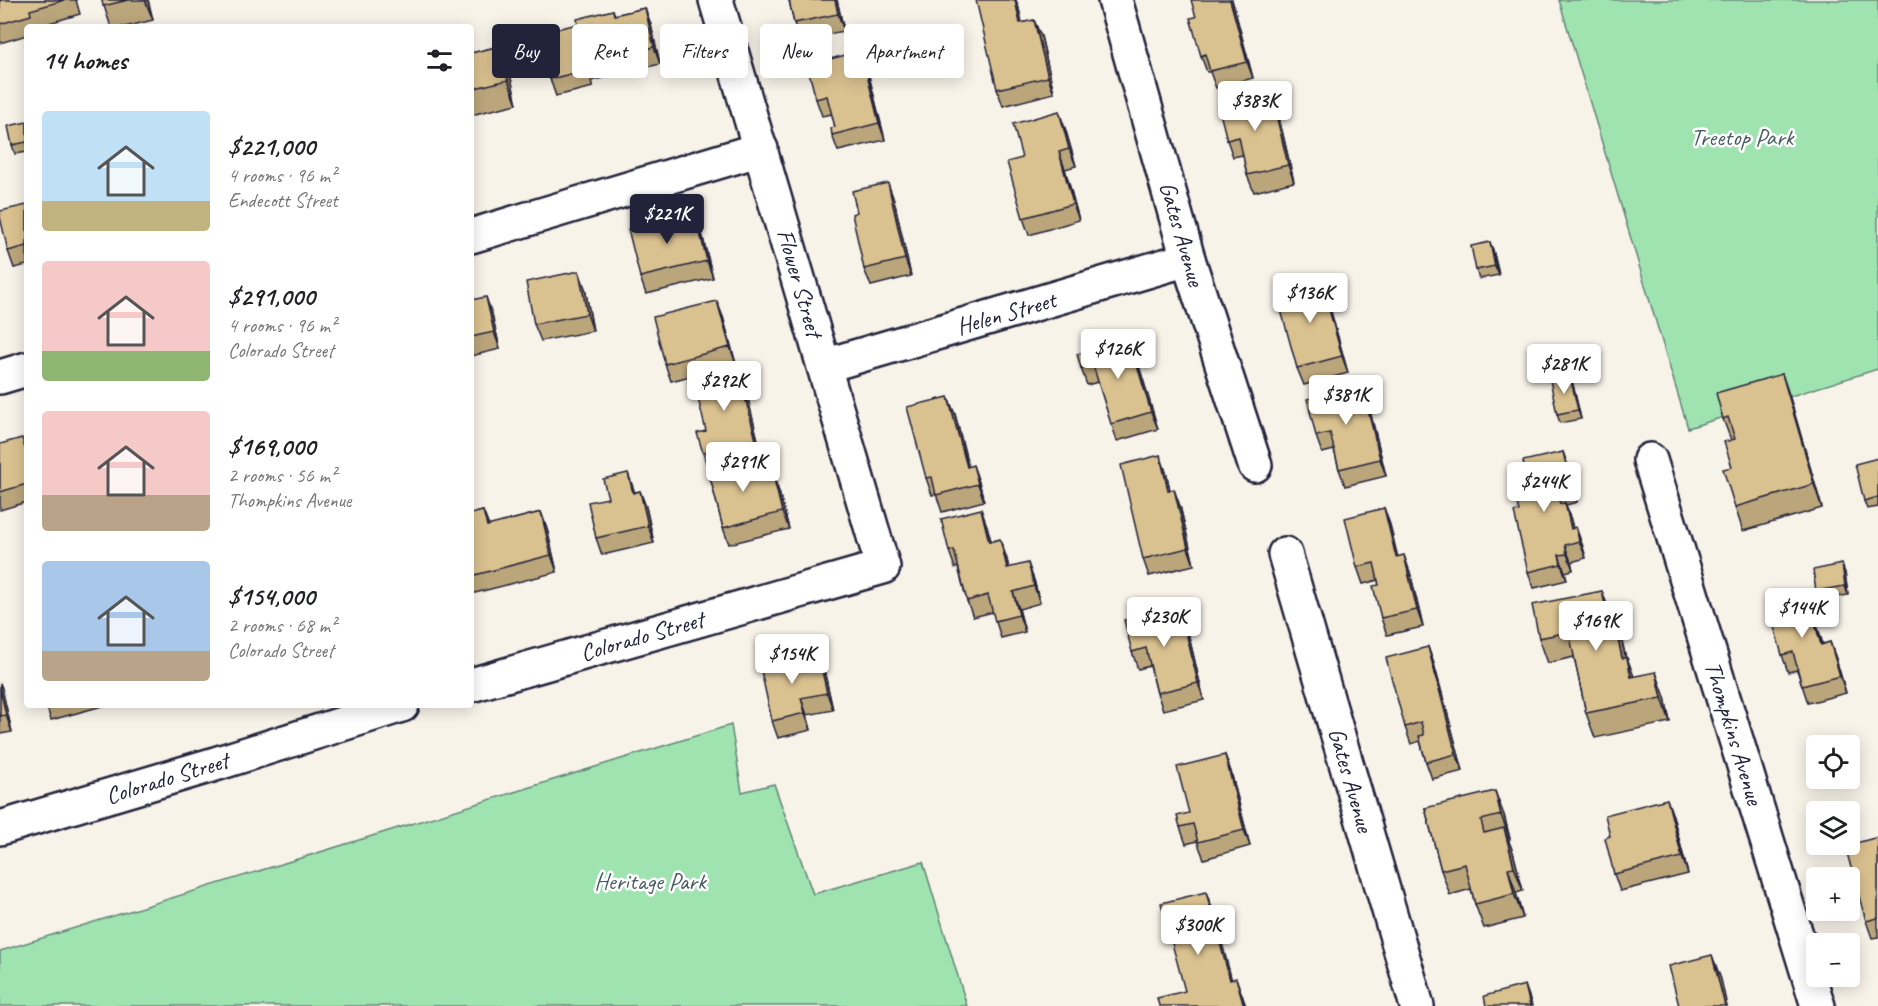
<!DOCTYPE html>
<meta charset="utf-8">
<style>
:root{--surface:#fff;--page:#f2f2f2;--text:#202124;--muted:#757577;--accent:#22223b}
body{margin:0;font-family:Caveat,sans-serif;background:var(--page);color:var(--text);height:100vh;display:flex;flex-direction:column;font-size:22px;white-space:nowrap}
*{box-sizing:border-box;margin:0}
p{font-size:20px;color:var(--muted)}
.icon{flex:none;width:33px;height:33px;fill:none;stroke:currentColor;stroke-width:2;stroke-linecap:round;stroke-linejoin:round}
.map{position:relative;flex:1;overflow:hidden}
.sheet{position:absolute;left:24px;top:24px;width:450px;height:684px;display:flex;flex-direction:column;background:var(--surface);border-radius:6px;box-shadow:0 3px 15px #0003}
.sheet>*{flex:none}
.guide{position:absolute;left:492px;top:24px;width:570px;height:54px;display:flex;gap:12px}
.fabs{position:absolute;left:1806px;top:735px;display:grid;gap:12px}
.fabs a{display:grid;place-items:center;width:54px;height:54px;border-radius:6px;background:var(--surface);box-shadow:0 3px 15px #0003;font-size:30px}
.price{position:absolute;translate:-50% -51px;padding:0 14px;border-radius:6px;background:#fff;color:#222;font-size:20px;line-height:39px;filter:drop-shadow(0 2px 3px #0008)}
.price::after{content:'';position:absolute;left:50%;top:36px;width:18px;height:14px;margin-left:-9px;background:inherit;clip-path:polygon(0 0,100% 0,50% 100%)}
.price.active{background:var(--accent);color:#fff}
ul{padding:0;list-style:none}
li{display:flex;align-items:center;gap:18px;height:150px;padding:0 18px}
li span{display:grid;place-items:center;flex:none;width:168px;height:120px;border-radius:6px;color:#555}
li>.icon{margin-inline-start:auto}
span .icon{width:72px;height:72px;fill:#fffc;stroke-width:1}
li b{font-size:26px}
h2{display:flex;justify-content:space-between;align-items:center;height:72px;padding:0 18px;font-size:26px}
.chip{padding:0 21px;border-radius:6px;background:var(--surface);box-shadow:0 3px 15px #0003;font-size:21px;line-height:54px}
.chip.active{background:var(--accent);color:#fff}
.map>svg:first-child{display:block}
.green{fill:#9fe4b0;stroke:#608376;stroke-width:1.5}
.lines{fill:none;stroke-linecap:round;stroke-linejoin:round}
.minor-casing{stroke:#22223b;stroke-width:38}
.minor{stroke:#fff;stroke-width:33}
.wall{fill:#bba67c;stroke:#22223b;stroke-width:1.5}
.shaded-wall{fill:#998765;stroke:#22223b;stroke-width:1.5}
.building{fill:#dac190;stroke:#22223b;stroke-width:1.5}
.labels{text-anchor:middle;dominant-baseline:central;stroke-width:5;stroke-linejoin:round;paint-order:stroke}
.park-label{font-size:24px;fill:#485c5e;stroke:#fff}
.street-label{font-size:24px;fill:#22223b;stroke:#fff}
</style>
<div class="map">
<svg width="1878" height="1006" viewBox="0 0 1878 1006">
<rect width="100%" height="100%" fill="#f8f3e9"/>
<filter id="ink" filterUnits="userSpaceOnUse"><feTurbulence type="fractalNoise" baseFrequency=".0167" numOctaves="2"/><feDisplacementMap in="SourceGraphic" scale="12" xChannelSelector="R" yChannelSelector="G"/><feConvolveMatrix kernelMatrix="1 2 1 2 8 2 1 2 1" color-interpolation-filters="sRGB"/></filter>
<g filter="url(#ink)">
<!-- green -->
<g class="green">
<polygon points="1559,0 1878,0 1878,369 1688,428"/>
<polygon points="731,725 742,792 774,784 813,894 923,862 967,1006 0,1006 0,951"/>
</g>
<g class="lines">
<defs>
<g id="minor">
<polyline points="1115,0 1188,259 1255,465"/>
<polyline points="471,236 761,149"/>
<polyline points="824,366 1188,259"/>
<polyline points="0,377 27,369"/>
<polyline points="1650,460 1818,1006"/>
<polyline points="1285,554 1417,1006"/>
<polyline points="471,685 883,567 716,0"/>
<polyline points="0,828 212,765 402,705"/>
</g>
</defs>
<!-- minor casing -->
<use href="#minor" class="minor-casing"/>
<!-- minor -->
<use href="#minor" class="minor"/>
</g>
<!-- wall -->
<g class="wall">
<polygon points="0,0 76,0 80,14 36,27 27,27 27,35 0,43"/>
<polygon points="102,0 148,0 153,20 125,27 111,27"/>
<polygon points="789,0 837,0 844,31 800,40 794,23"/>
<polygon points="1232,0 1253,78 1216,88 1210,72 1207,72 1201,56 1196,17"/>
<polygon points="1018,5 1022,23 1041,36 1054,93 1003,106 997,89"/>
<polygon points="645,8 651,25 660,64 591,81 593,87 556,96 550,79 578,24 613,10 615,15"/>
<polygon points="500,46 509,70 517,104 471,115 471,53"/>
<polygon points="861,51 867,68 885,140 838,151 832,135 835,127 832,114 822,116 816,99"/>
<polygon points="1271,93 1277,109 1294,182 1254,192 1247,175 1243,155 1233,157 1227,140"/>
<polygon points="27,122 27,152 15,154 12,145"/>
<polygon points="1065,128 1076,166 1065,169 1079,220 1029,235 1023,218 1022,158"/>
<polygon points="894,200 911,276 871,286 864,269"/>
<polygon points="27,205 27,265 14,268 8,251"/>
<polygon points="695,213 701,230 713,278 646,294 640,277"/>
<polygon points="1493,250 1499,275 1479,279 1476,270"/>
<polygon points="1320,277 1326,294 1348,373 1304,385 1297,368 1289,308"/>
<polygon points="585,288 593,331 541,341 534,324"/>
<polygon points="471,300 492,314 500,349 471,356"/>
<polygon points="723,317 736,364 671,381 665,364"/>
<polygon points="1129,339 1136,356 1158,429 1117,441 1098,382 1087,385 1081,368"/>
<polygon points="1782,374 1790,398 1822,508 1743,531 1735,507 1732,467 1731,440 1723,419"/>
<polygon points="1570,376 1573,385 1581,419 1560,423 1557,414"/>
<polygon points="745,387 762,457 753,459 759,479 773,475 779,492 789,529 729,544 723,528 708,469 703,453 706,431"/>
<polygon points="1368,403 1386,476 1345,486 1339,469 1334,450 1322,453 1316,436"/>
<polygon points="955,414 968,467 979,482 984,501 942,512 936,494 932,495 926,478"/>
<polygon points="0,444 27,451 27,502 0,510"/>
<polygon points="1563,452 1569,469 1577,502 1566,505 1573,528 1582,544 1586,558 1571,562 1573,570 1565,572 1567,580 1534,588 1528,572 1530,493"/>
<polygon points="1160,455 1166,472 1170,490 1180,506 1194,565 1149,576 1143,559"/>
<polygon points="1878,458 1878,507 1867,509 1864,501"/>
<polygon points="640,491 646,507 654,543 602,555 596,538 635,492"/>
<polygon points="1384,508 1390,525 1397,557 1410,572 1423,627 1387,635 1381,618 1379,585 1378,580 1363,584 1357,567"/>
<polygon points="483,511 489,526 541,512 547,529 557,572 471,594 471,514"/>
<polygon points="987,526 991,541 1006,556 1009,568 1034,580 1040,603 1019,609 1025,632 1001,638 993,612 973,617 967,601 958,567 955,568 949,551"/>
<polygon points="1845,573 1848,595 1819,600 1816,591"/>
<polygon points="1806,591 1812,608 1823,644 1830,642 1836,659 1846,693 1808,703 1797,670 1788,672 1782,655"/>
<polygon points="1180,607 1186,624 1204,700 1163,710 1157,693 1150,666 1138,669 1132,652"/>
<polygon points="1610,613 1621,637 1626,658 1627,658 1634,677 1665,697 1670,722 1595,738 1586,713 1574,657 1548,663 1539,638"/>
<polygon points="1428,647 1434,664 1463,771 1432,779 1426,762 1420,741 1411,744 1405,727"/>
<polygon points="824,670 833,710 807,715 811,730 778,738 772,721"/>
<polygon points="0,683 12,732 0,734"/>
<polygon points="46,705 106,705 51,720"/>
<polygon points="1225,755 1231,772 1250,846 1204,859 1197,841 1186,844 1180,827"/>
<polygon points="1425,808 1504,815 1510,839 1508,840 1513,852 1523,891 1516,893 1523,918 1484,928 1475,904 1471,889 1450,895 1441,870"/>
<polygon points="1673,816 1688,874 1620,891 1614,874"/>
<polygon points="1878,837 1878,937 1872,938 1866,921"/>
</g>
<!-- shaded-wall -->
<g class="shaded-wall">
<polygon points="145,0 148,0 153,20"/>
<polygon points="835,0 837,0 844,31 838,14"/>
<polygon points="1015,0 1016,0 1018,5 1026,40 1020,23"/>
<polygon points="1230,0 1232,0 1253,78 1247,62"/>
<polygon points="645,8 651,25 660,64 654,47"/>
<polygon points="1034,20 1041,36 1054,93 1048,77"/>
<polygon points="500,46 509,70 517,104 508,80"/>
<polygon points="861,51 867,68 885,140 879,123"/>
<polygon points="1271,93 1277,109 1294,182 1288,165"/>
<polygon points="1059,111 1065,128 1076,166 1069,149"/>
<polygon points="1059,152 1065,169 1079,220 1073,204"/>
<polygon points="888,183 894,200 911,276 905,259"/>
<polygon points="695,213 701,230 713,278 707,261"/>
<polygon points="1490,242 1493,250 1499,275 1495,266"/>
<polygon points="579,271 585,288 593,331 587,314"/>
<polygon points="1320,277 1326,294 1348,373 1342,356"/>
<polygon points="486,297 492,314 500,349 494,332"/>
<polygon points="717,301 723,317 736,364 730,347"/>
<polygon points="1129,339 1136,356 1158,429 1151,412"/>
<polygon points="738,370 745,387 762,457 756,440"/>
<polygon points="1782,374 1790,398 1822,508 1814,484"/>
<polygon points="1570,376 1573,385 1581,419 1578,410"/>
<polygon points="1362,386 1368,403 1386,476 1380,459"/>
<polygon points="948,397 955,414 973,484 967,467"/>
<polygon points="1563,452 1569,469 1577,502 1571,485"/>
<polygon points="1160,455 1166,472 1174,508 1168,491"/>
<polygon points="752,457 758,474 763,496 757,479"/>
<polygon points="973,465 979,482 984,501 978,484"/>
<polygon points="628,473 634,490 639,510 633,493"/>
<polygon points="773,475 779,492 789,529 782,512"/>
<polygon points="1174,489 1180,506 1194,565 1188,548"/>
<polygon points="640,491 646,507 654,543 648,526"/>
<polygon points="1565,503 1571,520 1576,542 1571,529"/>
<polygon points="1384,508 1390,525 1402,574 1396,557"/>
<polygon points="981,509 987,526 995,558 989,542"/>
<polygon points="541,512 547,529 557,572 551,555"/>
<polygon points="1576,527 1582,544 1586,558 1579,541"/>
<polygon points="1000,539 1006,556 1013,585 1007,568"/>
<polygon points="1565,545 1571,562 1573,570 1567,554"/>
<polygon points="1404,555 1410,572 1423,627 1417,610"/>
<polygon points="1559,555 1565,572 1567,580 1561,564"/>
<polygon points="1028,563 1034,580 1040,603 1034,586"/>
<polygon points="1842,564 1845,573 1848,595 1845,586"/>
<polygon points="1602,591 1611,615 1607,614"/>
<polygon points="1806,591 1812,608 1827,661 1821,645"/>
<polygon points="1013,592 1019,609 1025,632 1019,615"/>
<polygon points="1180,607 1186,624 1204,700 1198,683"/>
<polygon points="1612,612 1621,637 1631,683 1622,658"/>
<polygon points="1830,642 1836,659 1846,693 1840,676"/>
<polygon points="1428,647 1434,664 1463,771 1456,754"/>
<polygon points="818,653 824,670 833,710 827,693"/>
<polygon points="1627,658 1636,682 1631,677"/>
<polygon points="1656,672 1665,697 1670,722 1662,698"/>
<polygon points="0,683 2,688 12,732 6,715 0,689"/>
<polygon points="801,698 807,715 811,730 805,713"/>
<polygon points="1225,755 1231,772 1250,846 1244,830"/>
<polygon points="1495,791 1504,815 1510,839 1501,815"/>
<polygon points="1667,799 1673,816 1688,874 1682,857"/>
<polygon points="1504,828 1513,852 1523,891 1514,867"/>
<polygon points="1508,868 1516,893 1523,918 1514,894"/>
<polygon points="1206,892 1215,916 1238,1004 1230,980"/>
<polygon points="1712,955 1721,979 1727,1006 1725,1006"/>
<polygon points="1236,978 1245,1003 1246,1006 1244,1006"/>
<polygon points="1525,985 1531,1002 1532,1006 1530,1006"/>
</g>
<!-- building -->
<g class="building">
<polygon points="0,0 65,0 30,10 31,15 0,24"/>
<polygon points="102,0 128,0 103,6"/>
<polygon points="789,0 835,0 838,14 794,23"/>
<polygon points="976,0 1015,0 1020,23 1034,20 1048,77 997,89"/>
<polygon points="1191,0 1230,0 1247,62 1210,71 1205,54 1201,56 1190,18 1196,17"/>
<polygon points="645,8 654,47 585,64 587,70 550,79 539,33 578,24 577,19 613,10 614,15"/>
<polygon points="500,46 508,80 471,89 471,53"/>
<polygon points="861,51 879,123 832,135 831,128 835,127 827,96 816,99 807,65"/>
<polygon points="1271,93 1288,165 1247,175 1239,137 1227,140 1218,105"/>
<polygon points="1059,111 1069,149 1059,152 1073,204 1023,218 1007,162 1022,158 1013,124"/>
<polygon points="27,122 27,142 12,145 8,126"/>
<polygon points="888,183 905,259 864,269 852,214 857,212 852,191"/>
<polygon points="27,205 27,246 8,251 0,217 0,211"/>
<polygon points="695,213 707,261 640,277 628,229"/>
<polygon points="1490,242 1495,266 1476,270 1471,246"/>
<polygon points="579,271 587,314 534,324 526,282"/>
<polygon points="1320,277 1342,356 1297,368 1281,310 1289,308 1283,287"/>
<polygon points="486,297 494,332 471,337 471,300"/>
<polygon points="717,301 730,347 665,364 653,317"/>
<polygon points="1129,339 1151,412 1111,424 1093,365 1081,368 1077,354"/>
<polygon points="738,370 756,440 703,453 697,433 706,431 694,382"/>
<polygon points="1782,374 1814,484 1735,507 1723,469 1732,467 1724,442 1735,439 1728,417 1723,419 1716,393"/>
<polygon points="1570,376 1578,410 1557,414 1550,380"/>
<polygon points="1362,386 1380,459 1339,469 1330,433 1316,436 1307,399"/>
<polygon points="948,397 967,467 973,465 978,484 936,495 932,477 926,478 907,407"/>
<polygon points="22,438 27,455 27,484 0,492 0,444"/>
<polygon points="1563,452 1571,485 1556,489 1560,504 1565,503 1571,529 1576,527 1579,541 1565,545 1567,554 1559,555 1561,564 1528,572 1514,512 1519,511 1515,496 1530,493 1523,461"/>
<polygon points="1160,455 1168,491 1174,489 1188,548 1143,559 1121,465"/>
<polygon points="752,457 757,479 773,475 782,512 723,528 708,469"/>
<polygon points="1878,458 1878,497 1864,501 1855,464"/>
<polygon points="628,473 633,493 640,491 648,526 596,538 588,502 608,498 603,479"/>
<polygon points="1384,508 1396,557 1404,555 1417,610 1381,618 1373,586 1379,585 1374,563 1357,567 1345,518"/>
<polygon points="981,509 989,542 1000,539 1007,568 1028,563 1034,586 1013,592 1019,615 995,621 988,595 967,601 954,550 949,551 941,519"/>
<polygon points="483,511 487,526 541,512 551,555 471,576 471,514"/>
<polygon points="1842,564 1845,586 1816,591 1813,570"/>
<polygon points="1602,591 1607,614 1612,612 1622,658 1627,658 1631,677 1656,672 1662,698 1586,713 1569,632 1539,638 1532,605"/>
<polygon points="1806,591 1821,645 1830,642 1840,676 1802,686 1793,652 1782,655 1767,602"/>
<polygon points="1180,607 1198,683 1157,693 1146,648 1132,652 1124,620"/>
<polygon points="1428,647 1456,754 1426,762 1419,736 1424,735 1421,722 1405,727 1386,658"/>
<polygon points="818,653 827,693 801,698 805,713 772,721 760,666"/>
<polygon points="0,689 6,715 0,716"/>
<polygon points="1225,755 1244,830 1198,842 1193,824 1180,827 1177,816 1189,813 1177,767"/>
<polygon points="1495,791 1501,815 1481,820 1484,833 1504,828 1514,867 1508,868 1514,894 1475,904 1465,864 1441,870 1425,808"/>
<polygon points="1667,799 1682,857 1614,874 1605,838 1610,836 1605,815"/>
<polygon points="1878,837 1878,918 1866,921 1845,846"/>
<polygon points="1206,892 1230,980 1236,978 1244,1006 1159,1006 1157,998 1185,991 1161,903"/>
<polygon points="1712,955 1725,1006 1679,1006 1669,966"/>
<polygon points="1525,985 1530,1006 1486,1006 1484,996"/>
</g>
</g>
<g class="labels">
<!-- park labels -->
<g class="park-label">
<text x="1742" y="137">Treetop Park</text>
<text x="650" y="881">Heritage Park</text>
</g>
<!-- street labels -->
<g class="street-label">
<text transform="translate(1182 234) rotate(74)">Gates Avenue</text>
<text transform="translate(800 283) rotate(74)">Flower Street</text>
<text transform="translate(1006 313) rotate(-16)">Helen Street</text>
<text transform="translate(642 636) rotate(-16)">Colorado Street</text>
<text transform="translate(1734 733) rotate(73)">Thompkins Avenue</text>
<text transform="translate(167 778) rotate(-17)">Colorado Street</text>
<text transform="translate(1351 780) rotate(74)">Gates Avenue</text>
</g>
</g>
</svg>
<div class="fabs">
<a><svg class="icon" aria-label="locate" viewBox="0 0 24 24"><circle cx="12" cy="12" r="6"/><path d="M12 2v4M12 18v4M2 12h4M18 12h4"/></svg></a>
<a><svg class="icon" aria-label="layers" viewBox="0 0 24 24"><path d="M12 4l9 5-9 5-9-5zM3 14l9 5 9-5"/></svg></a>
<a>+</a>
<a>−</a>
</div>
<b class="price" style="left:1255px;top:132px">$383K</b>
<b class="price active" style="left:667px;top:245px">$221K</b>
<b class="price" style="left:1310px;top:324px">$136K</b>
<b class="price" style="left:1118px;top:380px">$126K</b>
<b class="price" style="left:1564px;top:395px">$281K</b>
<b class="price" style="left:724px;top:412px">$292K</b>
<b class="price" style="left:1346px;top:426px">$381K</b>
<b class="price" style="left:743px;top:493px">$291K</b>
<b class="price" style="left:1544px;top:513px">$244K</b>
<b class="price" style="left:1802px;top:639px">$144K</b>
<b class="price" style="left:1164px;top:648px">$230K</b>
<b class="price" style="left:1596px;top:652px">$169K</b>
<b class="price" style="left:792px;top:685px">$154K</b>
<b class="price" style="left:1198px;top:956px">$300K</b>
<div class="guide">
<a class="chip active">Buy</a>
<a class="chip">Rent</a>
<a class="chip">Filters</a>
<a class="chip">New</a>
<a class="chip">Apartment</a>
</div>
<section class="sheet">
<h2>14 homes<svg class="icon" aria-label="filters" viewBox="0 0 24 24"><path d="M4 7h16M4 17h16"/><circle cx="9" cy="7" r="2"/><circle cx="15" cy="17" r="2"/></svg></h2>
<ul>
<li><span style="background:linear-gradient(#bfe0f5 75%,#c2b280 0)"><svg class="icon" aria-label="home" viewBox="0 0 24 24"><path d="M3 11l9-7 9 7M6 9v11h12V9"/></svg></span><div><b>$221,000</b><p>4 rooms · 96 m²</p><p>Endecott Street</p></div></li>
<li><span style="background:linear-gradient(#f6c9c9 75%,#8fb573 0)"><svg class="icon" aria-label="home" viewBox="0 0 24 24"><path d="M3 11l9-7 9 7M6 9v11h12V9"/></svg></span><div><b>$291,000</b><p>4 rooms · 96 m²</p><p>Colorado Street</p></div></li>
<li><span style="background:linear-gradient(#f6c9c9 70%,#b9a48a 0)"><svg class="icon" aria-label="home" viewBox="0 0 24 24"><path d="M3 11l9-7 9 7M6 9v11h12V9"/></svg></span><div><b>$169,000</b><p>2 rooms · 56 m²</p><p>Thompkins Avenue</p></div></li>
<li><span style="background:linear-gradient(#a9c7e8 75%,#b9a48a 0)"><svg class="icon" aria-label="home" viewBox="0 0 24 24"><path d="M3 11l9-7 9 7M6 9v11h12V9"/></svg></span><div><b>$154,000</b><p>2 rooms · 68 m²</p><p>Colorado Street</p></div></li>
</ul>
</section>
</div>
